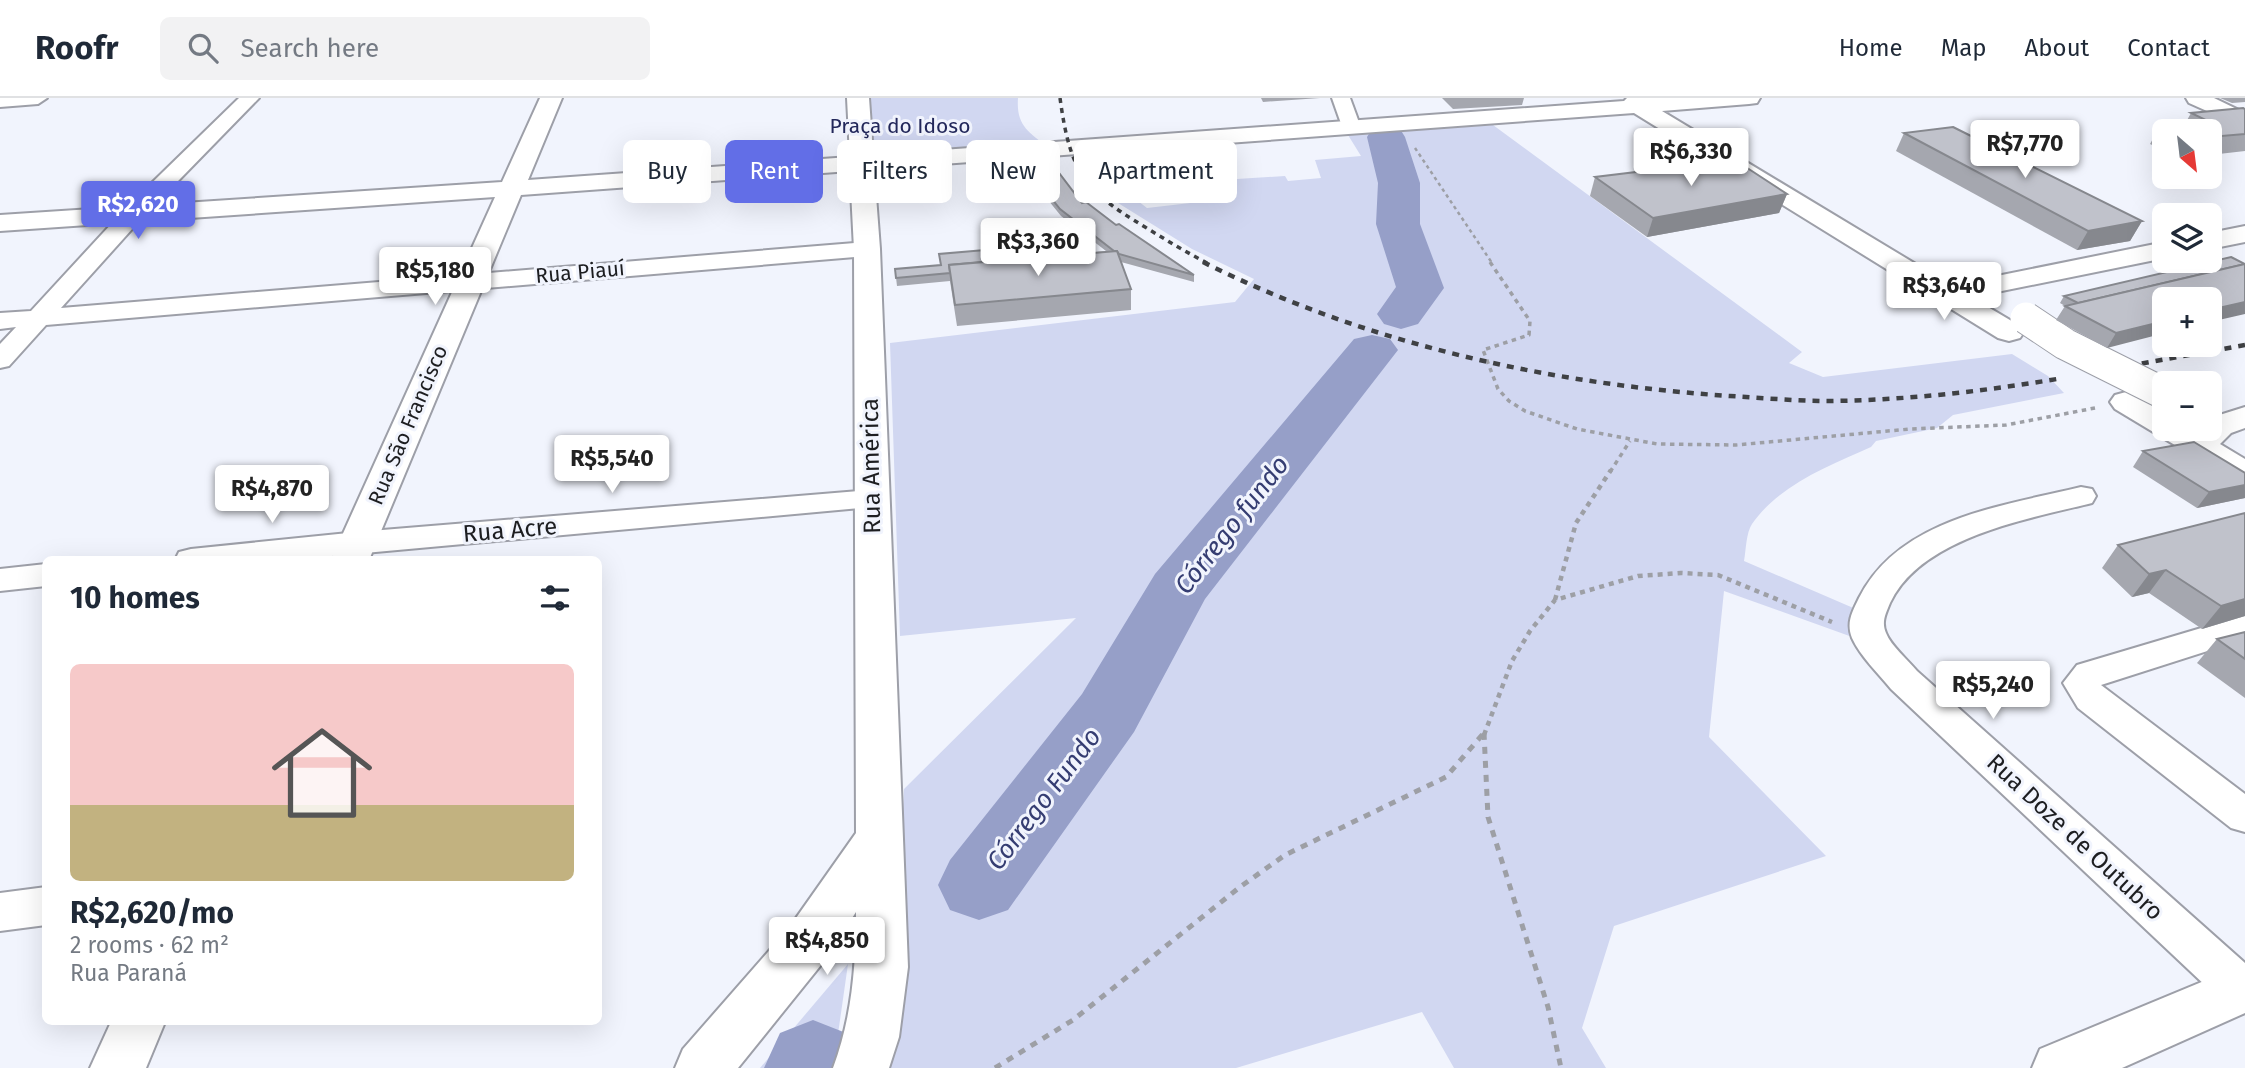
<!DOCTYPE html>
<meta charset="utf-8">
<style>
:root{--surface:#fff;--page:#f2f2f3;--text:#1f2937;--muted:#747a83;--line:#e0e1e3;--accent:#626ee7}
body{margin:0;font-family:"Fira Sans",sans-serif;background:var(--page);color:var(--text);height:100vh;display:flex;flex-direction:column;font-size:26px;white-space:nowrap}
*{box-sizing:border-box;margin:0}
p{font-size:23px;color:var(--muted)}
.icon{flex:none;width:38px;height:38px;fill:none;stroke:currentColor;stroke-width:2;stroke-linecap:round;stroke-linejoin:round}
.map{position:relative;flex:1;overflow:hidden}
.side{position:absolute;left:42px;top:458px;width:560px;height:469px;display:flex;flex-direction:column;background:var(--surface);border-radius:10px;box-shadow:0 7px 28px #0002}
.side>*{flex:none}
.hud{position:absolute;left:623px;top:42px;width:665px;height:63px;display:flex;gap:14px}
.needle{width:46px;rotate:152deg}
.controls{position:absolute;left:2152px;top:21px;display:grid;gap:14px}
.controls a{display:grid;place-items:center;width:70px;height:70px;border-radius:10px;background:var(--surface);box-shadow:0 7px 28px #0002;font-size:35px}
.price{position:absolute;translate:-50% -60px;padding:0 16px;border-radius:7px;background:#fff;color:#222;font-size:23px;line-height:46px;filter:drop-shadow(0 2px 4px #0008)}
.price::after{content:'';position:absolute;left:50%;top:42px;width:21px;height:16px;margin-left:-10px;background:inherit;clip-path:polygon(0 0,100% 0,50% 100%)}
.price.current{background:var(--accent);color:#fff}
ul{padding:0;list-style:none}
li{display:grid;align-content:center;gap:14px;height:371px;padding:0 28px}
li+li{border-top:2px solid var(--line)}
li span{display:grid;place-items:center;height:217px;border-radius:10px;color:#555}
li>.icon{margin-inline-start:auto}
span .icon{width:126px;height:126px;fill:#fffc;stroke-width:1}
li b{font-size:30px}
h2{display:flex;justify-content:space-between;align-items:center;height:84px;padding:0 28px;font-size:30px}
.chip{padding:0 24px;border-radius:10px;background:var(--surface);box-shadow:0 7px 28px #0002;font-size:24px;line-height:63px}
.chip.current{background:var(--accent);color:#fff}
header{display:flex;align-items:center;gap:42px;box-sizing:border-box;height:98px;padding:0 35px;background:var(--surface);border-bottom:2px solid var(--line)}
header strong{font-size:33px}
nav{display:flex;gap:38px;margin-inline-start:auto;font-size:24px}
.search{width:490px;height:63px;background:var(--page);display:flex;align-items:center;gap:18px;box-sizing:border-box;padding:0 24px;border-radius:10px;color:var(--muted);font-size:26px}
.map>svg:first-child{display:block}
.green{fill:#d1d7f1}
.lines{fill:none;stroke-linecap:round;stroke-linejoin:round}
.river{fill:#969fc8;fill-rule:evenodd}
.street-casing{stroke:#9d9fa8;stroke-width:4}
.secondary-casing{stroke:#9d9fa8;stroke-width:4}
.path-far3{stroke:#9d9fa5;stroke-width:2.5;stroke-dasharray:3.5 3.5;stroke-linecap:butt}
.path-far2{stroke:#9d9fa5;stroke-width:3.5;stroke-dasharray:4.5 4.5;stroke-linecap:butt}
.path-far1{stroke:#9d9fa5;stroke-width:4.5;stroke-dasharray:5 5;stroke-linecap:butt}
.path{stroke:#9d9fa5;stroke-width:5;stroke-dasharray:7 7;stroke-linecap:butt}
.street{fill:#fff;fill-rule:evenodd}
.secondary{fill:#fff;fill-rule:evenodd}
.rail-far1{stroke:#3f4144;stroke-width:3.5;stroke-dasharray:5 5;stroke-linecap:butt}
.rail{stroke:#3f4144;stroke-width:4.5;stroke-dasharray:7 7;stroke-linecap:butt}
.secondary-bridge-casing{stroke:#9d9fa8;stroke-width:33;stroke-linecap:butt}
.secondary-bridge{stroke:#fff;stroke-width:31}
.wall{fill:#a5a7af}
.shaded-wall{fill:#86888e}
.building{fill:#c0c2cb;stroke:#86888e;stroke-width:2}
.labels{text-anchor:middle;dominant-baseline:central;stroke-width:6;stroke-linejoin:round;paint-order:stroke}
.far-park-label{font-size:21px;fill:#23285b;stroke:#f1f4fd}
.far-street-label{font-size:21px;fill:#1d1e21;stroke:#f1f4fd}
.street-label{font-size:24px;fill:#1d1e21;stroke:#f1f4fd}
.water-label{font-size:26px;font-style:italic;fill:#353d72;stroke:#f1f4fd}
</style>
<header>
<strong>Roofr</strong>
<div class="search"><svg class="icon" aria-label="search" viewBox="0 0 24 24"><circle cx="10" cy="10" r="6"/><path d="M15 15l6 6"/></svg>Search here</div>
<nav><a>Home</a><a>Map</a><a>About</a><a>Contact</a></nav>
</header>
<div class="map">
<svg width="2245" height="970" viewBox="0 0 2245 970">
<rect width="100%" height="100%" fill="#f1f4fd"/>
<!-- green -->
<g class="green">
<path d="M868,0H1018C1016,27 1028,34 1048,49L875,58Z"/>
<path d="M1493,27L1802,254L1789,265L1823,279L2012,256L2048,278L2064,295L1953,317L1937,330L1876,343L1871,349C1829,368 1780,386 1752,426C1746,435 1746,452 1744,463L1858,512L1855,540L1724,493L1709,639L1826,758L1614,828L1582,930L1606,970H1454L1422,914L1236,970H871L894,909L904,691L1076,520L900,538L890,245L1235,204L1254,181L1192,151L1110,100L1090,80L1077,57L1098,56L1116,86L1147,110L1199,104L1190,84L1285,78L1288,83L1321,80L1315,62L1361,58L1348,37Z"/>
<polygon points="848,866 834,964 830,970 760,970"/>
</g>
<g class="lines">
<!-- river -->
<g class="river">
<polygon points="1386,27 1400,31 1405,39 1420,85 1420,126 1444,190 1418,226 1401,231 1384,226 1377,216 1396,189 1376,126 1378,85 1367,39 1372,31"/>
<polygon points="1372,237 1390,241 1398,252 1205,501 1134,634 1008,812 979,822 950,812 938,787 950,762 1082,596 1155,476 1354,241"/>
<polygon points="813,922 846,935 860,967 858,970 764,970 780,935"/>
</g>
<defs>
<g id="street">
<polygon points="0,0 47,0 38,6 0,9"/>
<polygon points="239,0 259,0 142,120 61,210 867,144 875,146 879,151 875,156 867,158 46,227 9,268 0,270 0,246 16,229 0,231 0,215 31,213 126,110"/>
<polygon points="1332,0 1350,0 1361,30 1358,34 1344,34"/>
<path d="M2081,389L2092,391L2096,398L2092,405C2028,421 1921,439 1890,505C1886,515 1881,524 1886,535C1891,548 1908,562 1917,573L2245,865V910L2241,912L2225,906L1891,591C1879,576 1860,558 1852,540C1846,525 1852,514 1859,500C1899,420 2003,408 2081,389Z"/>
<polygon points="871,392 882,394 886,401 882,408 288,462 175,462 179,454 191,451 358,434"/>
<polygon points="46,466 46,488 0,493 0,471"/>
<polygon points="2245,517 2245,541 2101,587 2245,696 2245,734 2231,730 2078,610 2063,585 2077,567"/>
<polygon points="46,789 46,827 0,833 0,795"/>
</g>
<g id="secondary">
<path d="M540,0H562L528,82L850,59L847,0H869L873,57L1624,3L1627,0H1760L1757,5L1749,6L1662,13L1929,174L1956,179L1987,180L2165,144V160L1987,196H1966L2020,228L2024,234L2020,240L2009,243L1998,240L1634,15L874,71L880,151L908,869L899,939L889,970H833C852,919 856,868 856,814L825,862L738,970H675L683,951L789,830L856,735L854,151L850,73L521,97L369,462H331L495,99L0,133V117L502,84Z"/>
<polygon points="2186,0 2214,0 2245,15 2245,30 2189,5"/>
<polygon points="2245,128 2245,144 2210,151 2210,135"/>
<polygon points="2126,294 2137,297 2165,313 2165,331 2210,331 2210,320 2245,309 2245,330 2231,335 2220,346 2245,361 2245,385 2233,382 2115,311 2110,304 2115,297"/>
<polygon points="2245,866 2245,915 2122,970 2032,970 2040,951"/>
<polygon points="111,924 165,924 146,970 90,970"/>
</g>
</defs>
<!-- street casing -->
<use href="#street" class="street-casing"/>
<!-- secondary casing -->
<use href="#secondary" class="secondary-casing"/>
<!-- path-far3 -->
<polyline class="path-far3" points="1415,50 1492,165"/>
<!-- path-far2 -->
<g class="path-far2">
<polyline points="1490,164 1530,223 1529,237 1483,252 1498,291 1509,303 1525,313 1577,331 1657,346 1736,347 1910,331 2006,327 2095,310"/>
<polyline points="1610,374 1630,343"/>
</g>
<!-- path-far1 -->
<g class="path-far1">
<polyline points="1555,502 1576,425 1611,372"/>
<polyline points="1484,637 1512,563 1530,533 1555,502 1638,478 1681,475 1718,477 1832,524"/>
</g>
<!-- path -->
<g class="path">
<polyline points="1484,635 1488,719 1548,909 1561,970"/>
<polyline points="995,970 1073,922 1240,789 1285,757 1446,679 1483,636"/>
</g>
<!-- street -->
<use href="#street" class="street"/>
<!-- secondary -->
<use href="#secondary" class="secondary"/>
<!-- rail-far1 -->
<path class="rail-far1" d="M1060,0C1070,73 1083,92 1145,129C1166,142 1186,154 1207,165"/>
<!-- rail -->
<g class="rail">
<path d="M1203,164C1366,246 1549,286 1730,298C1763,300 1797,303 1831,303C1909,302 1986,293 2063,280"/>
<polyline points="2128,268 2245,247"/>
</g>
<defs>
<polyline id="secondary-bridge" points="2026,220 2065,246 2165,296"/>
</defs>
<!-- secondary-bridge casing -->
<use href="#secondary-bridge" class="secondary-bridge-casing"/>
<!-- secondary-bridge -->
<use href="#secondary-bridge" class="secondary-bridge"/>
</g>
<!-- wall -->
<g class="wall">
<polygon points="1261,0 1320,0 1263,4"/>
<polygon points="1442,0 1524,0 1522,7 1453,11"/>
<polygon points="2220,0 2245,0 2245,4 2232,5"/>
<polygon points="2245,11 2245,53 2210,57 2210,33 2165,33 2165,53 2150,46 2160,28 2185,26 2191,15"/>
<polygon points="1904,35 2142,123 2130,143 2077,152 1896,53"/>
<polygon points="1029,62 1082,105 1194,177 1194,184 1121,164 1131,191 1131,212 957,228 950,183 897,188 895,171 940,167 1010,157 1084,155 1106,153 1061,118 1028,77 1028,71 1030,70"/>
<polygon points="1595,79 1787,96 1779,115 1647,139 1590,98"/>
<polygon points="2231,159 2107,250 2056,222 2065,208 2060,205 2064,198"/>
<polygon points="2143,353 2245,375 2245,400 2197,410 2133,369"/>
<polygon points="2245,415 2245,518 2202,531 2149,495 2132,499 2102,470 2118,447"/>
<polygon points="2245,534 2245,600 2197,565 2217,541"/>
</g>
<!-- shaded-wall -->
<g class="shaded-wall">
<polygon points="1787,96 1779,115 1647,139 1653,120"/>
<polygon points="2142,123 2130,143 2077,152 2088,133"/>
<polygon points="2245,204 2245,216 2210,224 2210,212"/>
<polygon points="2165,223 2165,235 2107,250 2116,235"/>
<polygon points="2245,387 2245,400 2197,410 2209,394"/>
<polygon points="2166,472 2149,495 2132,499 2149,476"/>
<polygon points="2245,501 2245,518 2202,531 2221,508"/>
</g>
<!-- building -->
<g class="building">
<polygon points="2243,10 2245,11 2245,36 2210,39 2210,33 2172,33 2160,28 2210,24 2191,15"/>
<polygon points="1953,29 2142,123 2088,133 1904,35"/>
<polygon points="1047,59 1082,105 1086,104 1116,127 1119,126 1194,177 1119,156 1117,153 1114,153 1060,111 1028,71 1033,69 1029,62"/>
<polygon points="1735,62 1787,96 1653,120 1595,79"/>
<polygon points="1008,150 1010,157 1082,150 1084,155 949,167 950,175 896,180 895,171 941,167 939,156"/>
<polygon points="1117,153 1131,191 955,207 949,167"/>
<polygon points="2231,159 2245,166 2078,205 2064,198"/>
<polygon points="2245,166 2245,204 2210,212 2210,201 2165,201 2165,223 2116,235 2065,208"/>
<polygon points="2194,344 2245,375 2245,387 2209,394 2143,353"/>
<polygon points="2245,415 2245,501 2221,508 2166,472 2149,476 2118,447"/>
<polygon points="2245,534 2245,561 2217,541"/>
</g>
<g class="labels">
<!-- far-park labels -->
<g class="far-park-label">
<text x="900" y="28">Praça do Idoso</text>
</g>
<!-- far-street labels -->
<g class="far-street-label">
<text transform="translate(580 174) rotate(-5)">Rua Piauí</text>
<text transform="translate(408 327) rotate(-67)">Rua São Francisco</text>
</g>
<!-- street labels -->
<g class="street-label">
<text transform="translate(871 368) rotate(-91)">Rua América</text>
<text transform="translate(510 432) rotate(-5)">Rua Acre</text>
<text transform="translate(2075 739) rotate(43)">Rua Doze de Outubro</text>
</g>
<!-- water labels -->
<g class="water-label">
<text transform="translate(1232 427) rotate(-52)">Córrego fundo</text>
<text transform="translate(1044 701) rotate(-53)">Córrego Fundo</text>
</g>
</g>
</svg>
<div class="controls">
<a><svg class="needle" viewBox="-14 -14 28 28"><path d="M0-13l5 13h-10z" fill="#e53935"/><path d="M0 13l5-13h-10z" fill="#747a83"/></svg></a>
<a><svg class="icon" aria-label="layers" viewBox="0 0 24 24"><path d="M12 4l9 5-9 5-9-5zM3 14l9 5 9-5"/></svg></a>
<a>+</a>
<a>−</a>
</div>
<b class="price" style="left:2025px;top:82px">R$7,770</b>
<b class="price" style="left:1691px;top:90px">R$6,330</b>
<b class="price current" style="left:138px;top:143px">R$2,620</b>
<b class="price" style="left:1038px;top:180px">R$3,360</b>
<b class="price" style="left:435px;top:209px">R$5,180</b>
<b class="price" style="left:1944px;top:224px">R$3,640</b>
<b class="price" style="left:612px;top:397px">R$5,540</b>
<b class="price" style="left:272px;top:427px">R$4,870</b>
<b class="price" style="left:1993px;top:623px">R$5,240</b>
<b class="price" style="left:827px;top:879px">R$4,850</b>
<div class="hud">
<a class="chip">Buy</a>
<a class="chip current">Rent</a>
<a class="chip">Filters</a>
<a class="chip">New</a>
<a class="chip">Apartment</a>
</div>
<section class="side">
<h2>10 homes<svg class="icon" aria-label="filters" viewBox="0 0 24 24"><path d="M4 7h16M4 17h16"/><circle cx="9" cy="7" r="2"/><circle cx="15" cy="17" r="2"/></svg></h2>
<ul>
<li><span style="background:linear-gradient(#f6c9c9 65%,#c2b280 0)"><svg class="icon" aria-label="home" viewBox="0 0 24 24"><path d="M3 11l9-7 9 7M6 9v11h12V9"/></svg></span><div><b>R$2,620/mo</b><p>2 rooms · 62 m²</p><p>Rua Paraná</p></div></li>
</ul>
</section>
</div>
